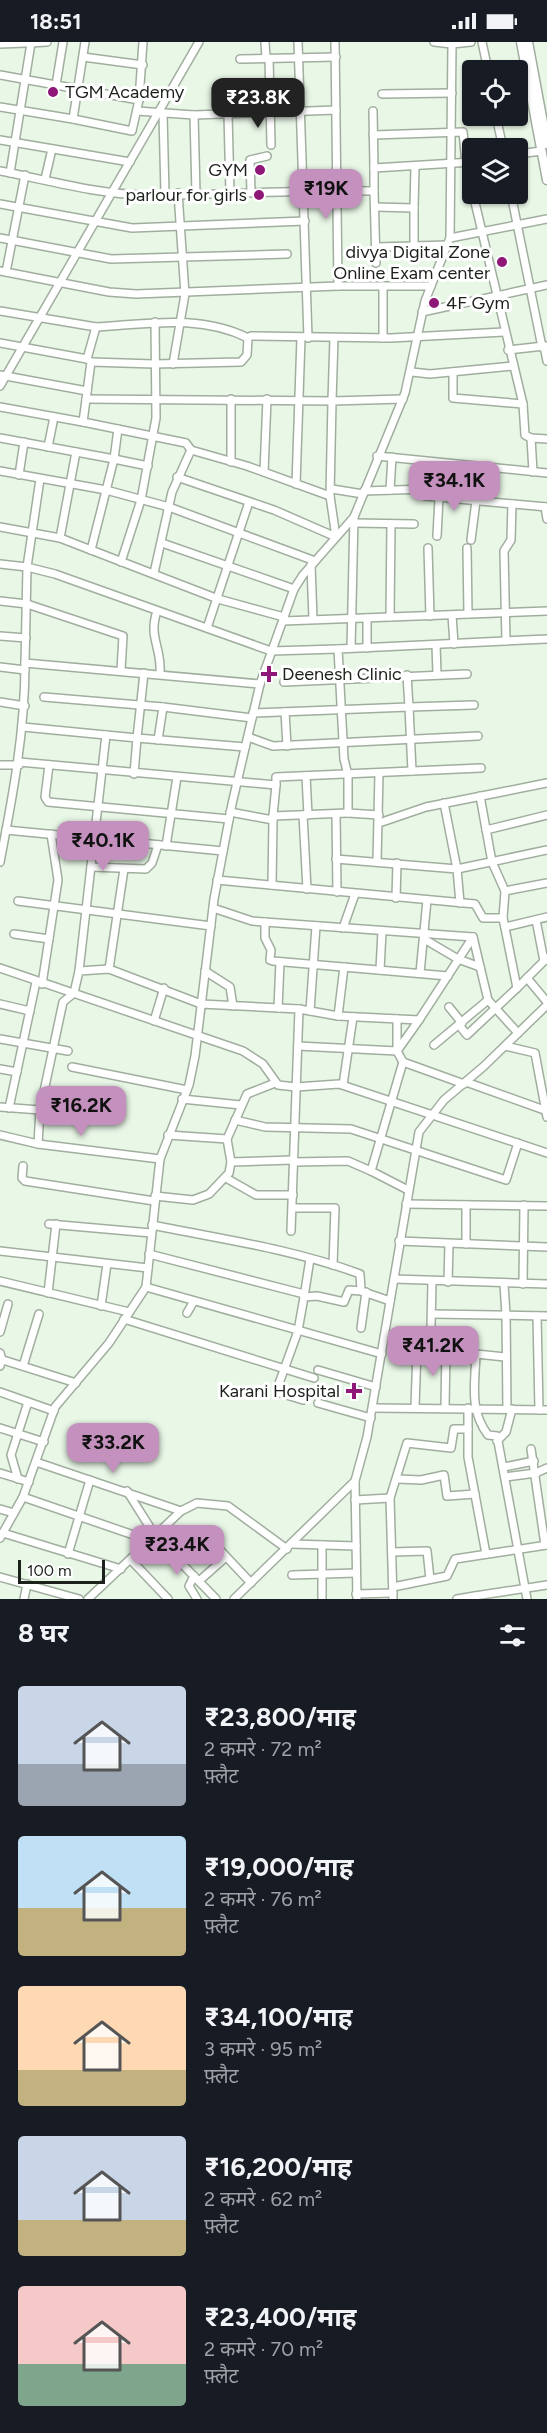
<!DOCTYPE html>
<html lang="hi">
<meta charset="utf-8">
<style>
:root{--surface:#171b24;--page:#242831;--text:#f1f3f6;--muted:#9ea1a6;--accent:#c490bd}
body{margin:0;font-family:Figtree,"Noto Sans Devanagari",sans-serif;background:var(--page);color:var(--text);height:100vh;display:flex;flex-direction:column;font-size:22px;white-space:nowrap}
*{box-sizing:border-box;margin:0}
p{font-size:20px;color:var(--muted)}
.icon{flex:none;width:33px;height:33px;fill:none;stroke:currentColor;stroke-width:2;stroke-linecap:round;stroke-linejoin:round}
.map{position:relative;height:1557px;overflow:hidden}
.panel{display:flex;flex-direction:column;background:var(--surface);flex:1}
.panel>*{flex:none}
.controls{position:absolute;left:462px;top:18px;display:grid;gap:12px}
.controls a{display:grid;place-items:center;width:66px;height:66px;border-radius:6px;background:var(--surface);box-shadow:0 2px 4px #0004;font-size:30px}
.scale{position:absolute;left:18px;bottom:15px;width:87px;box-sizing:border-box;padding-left:6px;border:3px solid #1c211b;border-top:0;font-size:16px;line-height:21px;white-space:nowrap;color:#1c211b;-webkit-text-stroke:4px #fff;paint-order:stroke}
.price{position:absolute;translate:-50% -51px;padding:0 14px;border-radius:12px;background:var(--accent);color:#111;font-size:20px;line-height:39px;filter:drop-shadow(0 2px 3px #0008)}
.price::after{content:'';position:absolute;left:50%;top:36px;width:18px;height:14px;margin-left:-9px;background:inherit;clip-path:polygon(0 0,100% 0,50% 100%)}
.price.on{background:#222;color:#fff}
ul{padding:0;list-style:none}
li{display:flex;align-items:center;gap:18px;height:150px;padding:0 18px}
li span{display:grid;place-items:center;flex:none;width:168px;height:120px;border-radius:6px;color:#555}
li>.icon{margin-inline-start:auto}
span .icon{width:72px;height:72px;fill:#fffc;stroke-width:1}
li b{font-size:26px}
h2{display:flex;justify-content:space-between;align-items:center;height:72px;padding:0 18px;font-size:26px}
.status{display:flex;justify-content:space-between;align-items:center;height:42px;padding:0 30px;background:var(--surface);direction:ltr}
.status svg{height:16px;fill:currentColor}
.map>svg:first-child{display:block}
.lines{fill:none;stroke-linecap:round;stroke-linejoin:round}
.minor-casing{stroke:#a1ae9f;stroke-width:10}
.major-casing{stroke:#a1ae9f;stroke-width:11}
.minor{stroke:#fff;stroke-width:7}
.major{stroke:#fff;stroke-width:8}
.poi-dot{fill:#8e1777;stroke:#fff;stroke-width:2}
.labels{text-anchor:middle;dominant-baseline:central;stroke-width:6;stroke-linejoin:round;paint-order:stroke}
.poi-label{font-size:18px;fill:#1c211b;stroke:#fff;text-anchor:end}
</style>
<div class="status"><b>18:51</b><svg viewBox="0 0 49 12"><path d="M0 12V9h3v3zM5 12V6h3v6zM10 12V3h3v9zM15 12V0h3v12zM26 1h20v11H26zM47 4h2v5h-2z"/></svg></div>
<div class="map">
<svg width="547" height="1557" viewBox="0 0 547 1557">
<rect width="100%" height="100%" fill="#e9f7e7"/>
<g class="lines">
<defs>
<g id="minor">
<polyline points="85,0 73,77 132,89 139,58 143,0"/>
<polyline points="265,0 266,16"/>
<polyline points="298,0 308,296"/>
<polyline points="335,0 338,244 431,244"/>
<polyline points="434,0 452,2"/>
<polyline points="482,0 488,28"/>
<polyline points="29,1 47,0"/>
<polyline points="0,2 26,1"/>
<polyline points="83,15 143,23"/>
<polyline points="269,16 271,103"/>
<polyline points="240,17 336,15"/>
<polyline points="0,33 139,58"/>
<polyline points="56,43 63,0"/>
<polyline points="382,52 452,51"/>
<polyline points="0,65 73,77"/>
<polyline points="137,69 194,73 336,68"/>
<polyline points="373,69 374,126"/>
<polyline points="163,72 165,152"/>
<polyline points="228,72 230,151"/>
<polyline points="194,73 196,152"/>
<polyline points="496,74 503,106"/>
<polyline points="373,93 463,90 466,121 472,150"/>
<polyline points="0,98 130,120"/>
<polyline points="518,112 541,109"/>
<path d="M0,129C47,138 96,152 145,153C221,154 297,147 374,149V126L472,120"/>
<polyline points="10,131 31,1"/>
<polyline points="45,137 52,107"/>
<polyline points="374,149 376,221"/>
<polyline points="251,150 250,118 267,114"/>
<polyline points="473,152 523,362 525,393 531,396 547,397"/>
<polyline points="511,152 542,305"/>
<polyline points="0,162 132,186 305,179"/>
<polyline points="375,165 414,166 415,125"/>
<polyline points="414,166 414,204"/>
<polyline points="0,196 111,217 287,212"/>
<polyline points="450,196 452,2 471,0"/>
<polyline points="376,205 449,203"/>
<polyline points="0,229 109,250 136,252 338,244"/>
<polyline points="6,230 25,133"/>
<polyline points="383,244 383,296"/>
<polyline points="0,269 96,285 87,317 91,320 83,380 186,401 191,408 247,424 330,454 336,495 274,468 177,435"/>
<polyline points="422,270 547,243"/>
<path d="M96,285C148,282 200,272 248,296"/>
<polyline points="0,301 87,317"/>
<polyline points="547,304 544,304 547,319"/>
<polyline points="508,308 544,304"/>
<polyline points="91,320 154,322 241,320 247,313 248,296 251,294 391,296 504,290"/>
<polyline points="173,322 185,252 178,151"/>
<polyline points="412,330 430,332 513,324"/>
<polyline points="453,330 453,356 523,362"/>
<polyline points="0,333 87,349"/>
<polyline points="0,344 199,0"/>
<polyline points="86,357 332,359 334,296"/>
<polyline points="231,357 231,420"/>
<polyline points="0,365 83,380"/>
<polyline points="0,396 114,417 118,387"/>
<polyline points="531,396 533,430"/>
<polyline points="48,405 54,375"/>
<polyline points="377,414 547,431"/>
<polyline points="0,429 106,448 169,465 315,519"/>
<polyline points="264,430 267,357"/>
<polyline points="19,433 24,400"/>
<polyline points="40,437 27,525 55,532 271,609 338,607"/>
<polyline points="296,442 301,296"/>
<polyline points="332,447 363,452"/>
<polyline points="390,448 392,415"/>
<polyline points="364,449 426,447 425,454 547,465"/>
<polyline points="330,454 332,359 403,357"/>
<polyline points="545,465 547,477"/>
<polyline points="354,481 414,482"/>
<polyline points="0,485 60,496 218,557 284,575"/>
<polyline points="437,494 439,456"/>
<polyline points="60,496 76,410"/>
<polyline points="471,498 476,459 490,426"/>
<polyline points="162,501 294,547"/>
<polyline points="428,506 430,574"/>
<polyline points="467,506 468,572"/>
<polyline points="91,508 114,417 148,424"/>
<polyline points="121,520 141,458 156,376 155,280"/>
<polyline points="0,522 27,525 25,621"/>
<polyline points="311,523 313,577"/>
<polyline points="154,531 172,450 191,408"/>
<polyline points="0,559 27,562 123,594 121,628"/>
<path d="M157,569C148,596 162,605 160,632"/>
<polyline points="452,573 454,602"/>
<polyline points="390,575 391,482"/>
<polyline points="367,576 367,606"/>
<polyline points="283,579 547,569"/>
<polyline points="207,586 249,460"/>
<polyline points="0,594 26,596"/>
<polyline points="506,599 504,509 511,498 512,462"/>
<polyline points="436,603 437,632"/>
<polyline points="351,606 354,475"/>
<polyline points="0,625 25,628"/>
<polyline points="144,631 137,696 245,705"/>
<polyline points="284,640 467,632"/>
<polyline points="44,655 163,665 252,676"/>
<polyline points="0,660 25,664"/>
<polyline points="285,670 287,704"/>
<polyline points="253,671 409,665 407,633"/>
<polyline points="23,685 137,696 134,732"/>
<polyline points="248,695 273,704 478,694"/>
<polyline points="158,698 163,665"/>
<polyline points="19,720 276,743 276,735 481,726"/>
<polyline points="0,723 19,723"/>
<polyline points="49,723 45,755 48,760 229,777"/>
<polyline points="412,729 409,665 474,663"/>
<polyline points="306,734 308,773"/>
<polyline points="480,754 492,820 505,849 503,876 517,946 547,916"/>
<polyline points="444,761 457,827 547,808"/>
<polyline points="230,770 273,778 273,774 348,771"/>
<polyline points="336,772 337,850"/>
<polyline points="303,773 307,847"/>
<polyline points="379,773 348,771 348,733 344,717 338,607 547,597"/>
<polyline points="273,774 276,743"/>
<polyline points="379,781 426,765 547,741"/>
<polyline points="6,788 223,809"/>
<polyline points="486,788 547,773"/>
<polyline points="166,804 177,735"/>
<polyline points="336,817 457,827 460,861"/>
<path d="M0,820C13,753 25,689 25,621L260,642"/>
<polyline points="377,820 379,731"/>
<polyline points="91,825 146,827 152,821 158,803"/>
<polyline points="217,838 475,862 483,876 503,876"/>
<polyline points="272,843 273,778"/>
<polyline points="505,849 547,841"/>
<polyline points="396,856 397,821"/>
<polyline points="18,859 211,884"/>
<polyline points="213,866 252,879 473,895"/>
<polyline points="536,878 544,919"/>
<polyline points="265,880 265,896 271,908 270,918 273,919 448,934"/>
<polyline points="505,885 547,875"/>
<polyline points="343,886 355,852"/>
<polyline points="14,892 49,897"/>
<polyline points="424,897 458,917 480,925"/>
<polyline points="0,926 243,1009 263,1022 278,1043 296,1045 339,1042 547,1111"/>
<polyline points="109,927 124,827"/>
<polyline points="380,928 382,889"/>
<polyline points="79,929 106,693"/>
<polyline points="205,929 230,945 233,964"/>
<polyline points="420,931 427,858"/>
<polyline points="527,936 547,960"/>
<polyline points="42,942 58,838 51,792"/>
<polyline points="0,962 30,969"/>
<polyline points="449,965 462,981"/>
<polyline points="278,966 280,920"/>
<polyline points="299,967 338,974 419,978 473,895 488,958 518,991"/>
<polyline points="310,969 316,884"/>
<polyline points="338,974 344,925"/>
<polyline points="397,977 397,1009 403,1020 464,1042"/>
<polyline points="154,979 164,946"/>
<polyline points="459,983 467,993 517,946"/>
<polyline points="0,997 68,1009"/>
<polyline points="434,1003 488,958"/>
<polyline points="298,1004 397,1009 419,978"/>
<polyline points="505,1004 535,1011 547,1075"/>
<polyline points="72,1025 187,1048"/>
<polyline points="0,1027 17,1030"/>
<polyline points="466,1040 547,1069"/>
<polyline points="343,1043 353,975"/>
<polyline points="182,1057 241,1063"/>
<polyline points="0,1065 40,1068"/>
<polyline points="9,1066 36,940"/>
<polyline points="235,1078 265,1085 351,1087 506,1138 518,1101"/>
<polyline points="0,1093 38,1102 160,1117"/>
<polyline points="168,1093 227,1097 247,1052 275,1041"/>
<polyline points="38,1102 40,1068 63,960 74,951 79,929 109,927 201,962 299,967 291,1189"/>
<polyline points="231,1120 293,1118"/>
<polyline points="293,1120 348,1119 371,1129 403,1020"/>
<polyline points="23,1124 22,1136 25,1139 154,1159"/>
<polyline points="371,1129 408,1148"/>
<polyline points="226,1136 256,1153 293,1153"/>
<polyline points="155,1154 193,1158 209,1152 229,1131 231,1120 227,1097"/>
<polyline points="406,1162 547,1164"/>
<polyline points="293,1166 335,1166 333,1223"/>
<polyline points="49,1182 151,1191"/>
<path d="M152,1183C221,1197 293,1207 360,1232L361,1249L390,1259"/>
<polyline points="399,1199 547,1205"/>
<polyline points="466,1202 466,1163"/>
<polyline points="0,1209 148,1226"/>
<polyline points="149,1212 304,1252"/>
<polyline points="394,1237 547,1242"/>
<polyline points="0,1239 129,1270"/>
<polyline points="448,1240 449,1202"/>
<polyline points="504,1242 506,1273 507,1367"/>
<polyline points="523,1242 524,1163"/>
<polyline points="146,1245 382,1312"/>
<polyline points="48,1251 56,1182"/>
<polyline points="304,1255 310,1217"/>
<polyline points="101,1264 107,1222"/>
<polyline points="187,1271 194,1259"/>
<polyline points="432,1272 547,1274"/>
<polyline points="537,1274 539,1368"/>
<polyline points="124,1277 314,1336"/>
<polyline points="361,1286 366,1250"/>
<polyline points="0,1290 8,1262"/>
<polyline points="0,1311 2,1318 0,1324"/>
<path d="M505,1315L476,1312C475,1342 469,1368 488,1393L497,1394L527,1557"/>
<polyline points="0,1317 76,1341"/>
<polyline points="23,1324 39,1272"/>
<polyline points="318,1328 376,1345"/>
<polyline points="0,1350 54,1369"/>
<polyline points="303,1358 280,1351 277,1347 298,1289 304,1255 317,1254 344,1260 349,1248 361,1249"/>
<polyline points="318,1361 371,1376"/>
<polyline points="415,1365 417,1308 427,1304 431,1285 432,1239"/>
<polyline points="373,1366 547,1368"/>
<polyline points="445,1366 446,1305"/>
<polyline points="468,1366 468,1415 486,1512"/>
<polyline points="0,1386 44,1400"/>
<polyline points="497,1399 506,1390 512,1367"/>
<polyline points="531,1407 545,1503"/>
<polyline points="36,1420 181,1469"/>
<polyline points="504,1425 534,1419"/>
<polyline points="0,1431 29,1440"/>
<polyline points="505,1435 536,1431 547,1426"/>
<polyline points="18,1437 11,1413 28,1360"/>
<polyline points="397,1437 421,1438 444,1433 447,1454 475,1452"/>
<polyline points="355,1439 357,1557"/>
<polyline points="127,1449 156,1495 216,1557"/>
<polyline points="23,1455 151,1499"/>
<polyline points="355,1458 390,1456"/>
<polyline points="0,1467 14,1471"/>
<polyline points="3,1491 121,1527"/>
<polyline points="204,1491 251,1541"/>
<polyline points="0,1496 23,1455 55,1365 109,1301 146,1245 160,1117 189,1043 195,1014 214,857 232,762 260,642 294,547 303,533 354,475 405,351 425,259 450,196 547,177"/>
<polyline points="292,1502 356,1504"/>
<polyline points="322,1503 322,1557"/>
<polyline points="392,1510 427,1509 430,1537"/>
<polyline points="68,1512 90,1438"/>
<polyline points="131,1518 168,1557"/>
<polyline points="292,1533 356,1531"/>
<polyline points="194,1534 189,1544 197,1557"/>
<polyline points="0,1535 79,1557"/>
<polyline points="199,1539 226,1515"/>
<polyline points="393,1545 447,1534 455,1517 547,1503"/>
<polyline points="356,1552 393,1551"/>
<polyline points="24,1557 27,1542"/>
<polyline points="88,1557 181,1469 197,1461 228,1464 287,1507"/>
<polyline points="234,1557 355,1439 367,1395 419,1090 444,1058 483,1025 547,963"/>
<polyline points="393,1557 390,1456 407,1401 451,1406 454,1387 468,1387"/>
<polyline points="457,1557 475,1554"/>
<polyline points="475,1557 475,1554 547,1543"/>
</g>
<g id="major">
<polyline points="521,0 547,138"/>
<polyline points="528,0 547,102"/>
</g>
</defs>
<!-- minor casing -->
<use href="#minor" class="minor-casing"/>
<!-- major casing -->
<use href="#major" class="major-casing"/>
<!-- minor -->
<use href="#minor" class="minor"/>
<!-- major -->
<use href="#major" class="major"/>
</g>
<!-- markers -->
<g class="poi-dot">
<circle cx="53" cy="50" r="6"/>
<circle cx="260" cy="128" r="6"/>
<circle cx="259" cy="153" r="6"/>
<circle cx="502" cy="220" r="6"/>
<circle cx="434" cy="261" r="6"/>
<path d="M266 623h6v6h6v6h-6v6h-6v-6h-6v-6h6z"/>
<path d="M351 1340h6v6h6v6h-6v6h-6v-6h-6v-6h6z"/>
</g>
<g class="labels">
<!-- poi labels -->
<g class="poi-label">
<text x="65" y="50" text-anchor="start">TGM Academy</text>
<text x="248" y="128">GYM</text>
<text x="247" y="153">parlour for girls</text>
<text x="490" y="210">divya Digital Zone<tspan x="490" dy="21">Online Exam center</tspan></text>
<text x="446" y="261" text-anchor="start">4F Gym</text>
<text x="282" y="632" text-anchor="start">Deenesh Clinic</text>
<text x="340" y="1349">Karani Hospital</text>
</g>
</g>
</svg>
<div class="controls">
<a><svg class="icon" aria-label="locate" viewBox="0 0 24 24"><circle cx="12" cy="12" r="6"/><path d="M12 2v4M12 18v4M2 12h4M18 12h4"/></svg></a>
<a><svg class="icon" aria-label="layers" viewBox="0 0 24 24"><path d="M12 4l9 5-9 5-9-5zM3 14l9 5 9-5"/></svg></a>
</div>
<div class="scale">100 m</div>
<b class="price on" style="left:258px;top:87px">₹23.8K</b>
<b class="price" style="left:326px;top:178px">₹19K</b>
<b class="price" style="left:454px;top:470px">₹34.1K</b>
<b class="price" style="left:103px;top:830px">₹40.1K</b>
<b class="price" style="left:81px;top:1095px">₹16.2K</b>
<b class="price" style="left:433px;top:1335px">₹41.2K</b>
<b class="price" style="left:113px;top:1432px">₹33.2K</b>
<b class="price" style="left:177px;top:1534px">₹23.4K</b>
</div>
<section class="panel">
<h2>8 घर<svg class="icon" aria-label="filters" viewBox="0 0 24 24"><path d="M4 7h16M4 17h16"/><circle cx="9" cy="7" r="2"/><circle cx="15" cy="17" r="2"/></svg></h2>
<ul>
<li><span style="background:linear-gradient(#c9d6e8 65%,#9aa5b1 0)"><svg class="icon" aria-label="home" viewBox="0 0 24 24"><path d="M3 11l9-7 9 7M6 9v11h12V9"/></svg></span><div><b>₹23,800/माह</b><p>2 कमरे · 72 m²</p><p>फ़्लैट</p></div></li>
<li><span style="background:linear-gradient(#bfe0f5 60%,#c2b280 0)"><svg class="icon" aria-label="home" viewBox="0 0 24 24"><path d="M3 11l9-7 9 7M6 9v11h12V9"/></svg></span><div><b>₹19,000/माह</b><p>2 कमरे · 76 m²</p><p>फ़्लैट</p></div></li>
<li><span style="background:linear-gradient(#ffd9b3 70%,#c2b280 0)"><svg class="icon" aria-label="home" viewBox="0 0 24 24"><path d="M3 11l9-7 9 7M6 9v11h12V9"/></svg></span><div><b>₹34,100/माह</b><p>3 कमरे · 95 m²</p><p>फ़्लैट</p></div></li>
<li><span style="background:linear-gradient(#c9d6e8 70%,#c2b280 0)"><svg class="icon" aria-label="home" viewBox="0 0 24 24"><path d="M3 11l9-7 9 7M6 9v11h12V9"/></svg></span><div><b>₹16,200/माह</b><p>2 कमरे · 62 m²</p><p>फ़्लैट</p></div></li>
<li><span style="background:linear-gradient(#f6c9c9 65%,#7fa58c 0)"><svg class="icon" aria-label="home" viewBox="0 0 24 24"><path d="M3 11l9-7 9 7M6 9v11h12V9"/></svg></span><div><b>₹23,400/माह</b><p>2 कमरे · 70 m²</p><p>फ़्लैट</p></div></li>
</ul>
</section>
